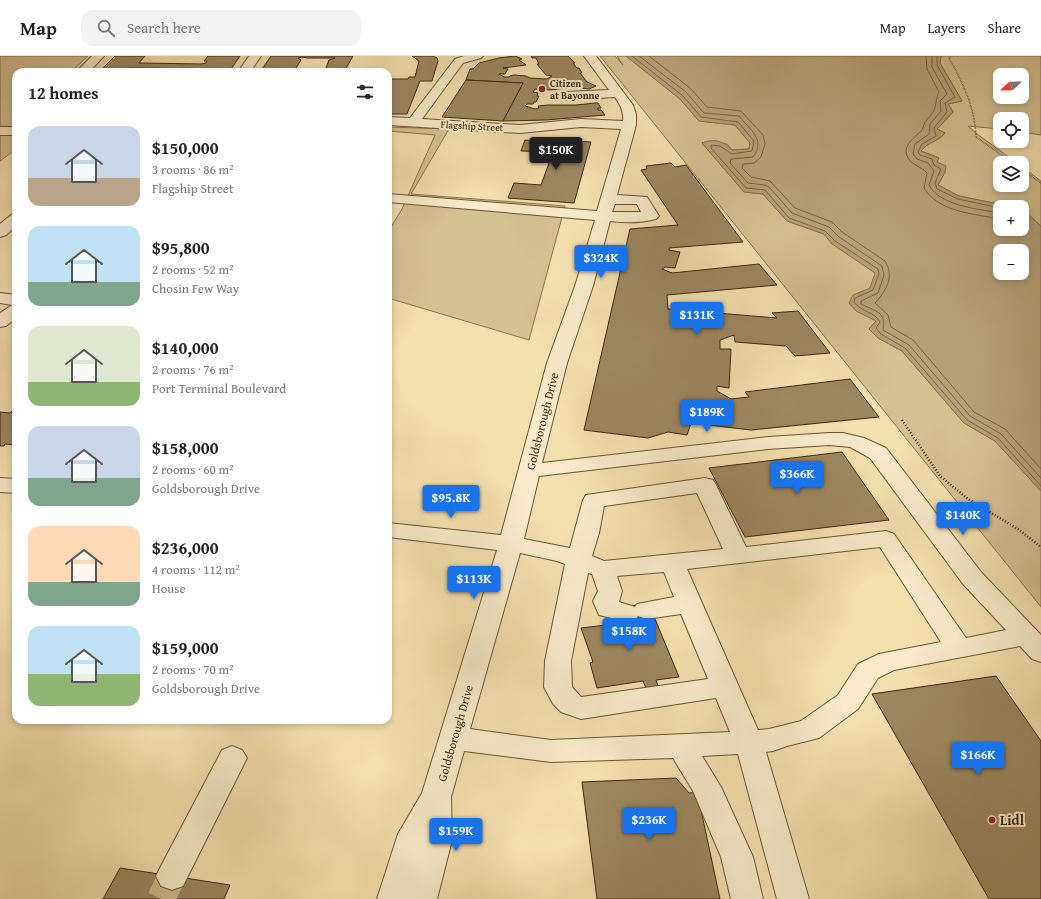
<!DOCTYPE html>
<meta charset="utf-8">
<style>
:root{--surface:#fff;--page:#f2f2f2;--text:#222;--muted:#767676;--line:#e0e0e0;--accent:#1a73e8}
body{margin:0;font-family:"Gentium Book Plus",serif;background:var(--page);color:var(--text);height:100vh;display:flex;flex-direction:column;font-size:15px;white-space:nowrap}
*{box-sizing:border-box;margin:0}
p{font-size:13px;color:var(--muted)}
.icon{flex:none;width:22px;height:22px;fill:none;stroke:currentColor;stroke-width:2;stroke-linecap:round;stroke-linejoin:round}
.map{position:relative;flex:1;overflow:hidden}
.details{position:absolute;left:12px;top:12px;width:380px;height:656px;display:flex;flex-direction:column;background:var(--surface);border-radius:12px;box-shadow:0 2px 6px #0003}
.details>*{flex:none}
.needle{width:26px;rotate:248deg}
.buttons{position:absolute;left:993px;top:12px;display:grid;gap:8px}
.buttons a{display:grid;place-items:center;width:36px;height:36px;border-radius:8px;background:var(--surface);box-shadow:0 2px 6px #0003;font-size:20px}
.price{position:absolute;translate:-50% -34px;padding:0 9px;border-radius:4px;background:var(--accent);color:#fff;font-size:13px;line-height:26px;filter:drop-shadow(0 1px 2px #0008)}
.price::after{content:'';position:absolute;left:50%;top:24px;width:12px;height:9px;margin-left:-6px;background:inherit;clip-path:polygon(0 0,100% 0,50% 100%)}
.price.selected{background:#222;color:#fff}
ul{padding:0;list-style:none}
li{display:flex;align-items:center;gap:12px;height:100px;padding:0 16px}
li span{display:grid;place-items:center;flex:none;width:112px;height:80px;border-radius:12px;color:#555}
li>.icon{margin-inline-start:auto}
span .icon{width:48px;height:48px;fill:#fffc;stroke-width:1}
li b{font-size:17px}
h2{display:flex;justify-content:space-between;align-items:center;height:48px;padding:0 16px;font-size:17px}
header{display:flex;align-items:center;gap:24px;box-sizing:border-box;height:56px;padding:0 20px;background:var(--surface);border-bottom:1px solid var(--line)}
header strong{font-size:19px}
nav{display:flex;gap:22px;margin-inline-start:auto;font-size:14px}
.search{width:280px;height:36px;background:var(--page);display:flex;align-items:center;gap:10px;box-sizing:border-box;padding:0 14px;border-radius:12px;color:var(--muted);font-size:15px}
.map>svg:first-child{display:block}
.green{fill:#d5c092;stroke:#89744f;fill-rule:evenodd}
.water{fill:#b6a177;stroke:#86714c;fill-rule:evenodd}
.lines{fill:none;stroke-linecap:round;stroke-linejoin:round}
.shore{stroke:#7a6442;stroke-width:1}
.building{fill:#9c8760;stroke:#3d280c;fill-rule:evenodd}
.minor-tunnel{stroke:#cfba8e;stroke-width:28;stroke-dasharray:28 14;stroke-linecap:butt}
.minor-casing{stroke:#6b5634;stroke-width:2}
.path-far1{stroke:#3d280c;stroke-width:1.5;stroke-dasharray:0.5 1;stroke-linecap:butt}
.path{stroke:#3d280c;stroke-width:2.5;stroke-dasharray:1 2;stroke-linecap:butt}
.minor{fill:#f8eaca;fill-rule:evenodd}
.poi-dot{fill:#8f2418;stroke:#f8eaca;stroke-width:1.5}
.labels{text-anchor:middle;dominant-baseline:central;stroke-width:4;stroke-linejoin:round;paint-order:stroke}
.far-poi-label{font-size:10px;font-weight:bold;fill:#3d280c;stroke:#f8eaca;text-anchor:start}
.far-street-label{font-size:10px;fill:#3d280c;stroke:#f8eaca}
.street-label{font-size:12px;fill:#3d280c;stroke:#f8eaca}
.near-poi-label{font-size:14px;font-weight:bold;fill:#3d280c;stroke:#f8eaca;text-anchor:start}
</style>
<header>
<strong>Map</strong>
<div class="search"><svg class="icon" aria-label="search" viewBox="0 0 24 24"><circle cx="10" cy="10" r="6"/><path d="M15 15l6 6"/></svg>Search here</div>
<nav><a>Map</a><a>Layers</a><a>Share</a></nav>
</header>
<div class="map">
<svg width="1041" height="843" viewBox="0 0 1041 843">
<rect width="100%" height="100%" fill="#f4dfae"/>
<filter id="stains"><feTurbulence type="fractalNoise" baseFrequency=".005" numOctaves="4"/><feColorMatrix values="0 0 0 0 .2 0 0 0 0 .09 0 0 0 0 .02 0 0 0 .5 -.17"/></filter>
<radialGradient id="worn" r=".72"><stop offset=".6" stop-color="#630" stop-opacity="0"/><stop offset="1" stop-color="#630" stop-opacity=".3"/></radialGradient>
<!-- green -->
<g class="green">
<polygon points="0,0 88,0 71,16 16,16 16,93 0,105"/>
<polygon points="600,0 615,0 623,9 617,0 626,0 680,43 699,65 735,69 750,87 749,93 732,94 727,88 702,87 744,136 763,138 787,165 824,178 833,188 876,217 870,232 876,265 869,273 878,282 902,295 964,367 995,385 1041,435 1041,551"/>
<path d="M941,0H1041V79L1022,76V63H1000V73L968,70L977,78L1017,107H1000V129H1022V111L1041,125V170L1022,153V151H1013L959,140L938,129L945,116L936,106L939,102L921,95C927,86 938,86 945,77L937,73L953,56L948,48L962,45L940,7ZM1000,19H1022V41H1000Z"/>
<polygon points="388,71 449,73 411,138 565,150 529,284 388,242 388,176 402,153 435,79 388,75"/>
</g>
<!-- water -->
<path class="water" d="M626,0H941L940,7L962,45L948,48L953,56L937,73L945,77C939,85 927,86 921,95L939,102L937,106L946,110L945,116L938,129L959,140L1013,151H1000V173H1022V153L1041,170V435L995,385L964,367L902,295L878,282L869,273L876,265L856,255L849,247L853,239L870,232L875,217L832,188L824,178L787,165L763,138L744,136L702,87C714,82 724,85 732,94L749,93L750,87L735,69L699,65L680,43ZM1000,195H1022V217H1000Z"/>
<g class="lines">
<!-- shore -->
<g class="shore">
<path d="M632,0L683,40L701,61L738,66L754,85L752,95L732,98L720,90L711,89V92L746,132L765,134L789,162L825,175L835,185L878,213L879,218L873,234L855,242L854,246C861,256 875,256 880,266L876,272L881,278L905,292L967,364L998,382L1041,430"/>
<path d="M639,0L686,36L704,57L739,60C750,74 766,83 753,101L731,103L730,107L748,127L765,129L769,131L792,157L829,171L839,181L882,210L884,219L878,237L861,245V248C875,255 887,256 883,274L909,289L970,360L1001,378L1041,422"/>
<path d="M649,0L690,32L707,51L741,55L763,79L765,88L761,101L754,107L743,108L742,112L751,121L770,125L795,152L832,166L842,176L885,205C895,221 886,235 875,247L888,259L891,271L913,284L974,356L1005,373L1041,413"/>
<path d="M926,0L927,13L939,36C935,43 937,50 933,56C931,60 928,62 925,66C924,68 923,72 922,74C915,82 901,89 908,102C912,109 922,111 927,117L924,132C938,156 975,158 1000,163"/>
<path d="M932,0V11L947,38L940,45L941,55L930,68L929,78L915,88L913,98L917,103L928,107L934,115L929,129C940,150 979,153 1000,157"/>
<polyline points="937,0 937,9 955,41 945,47 947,56 934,72 936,80 922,88 918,96 920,99 932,103 934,109 941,113 935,127 937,133 958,143 1000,152"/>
</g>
</g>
<!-- building -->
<g class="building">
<polygon points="115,0 145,0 139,7 141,7 201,8 206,7 207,5 204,5 208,0 240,0 229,16 211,16 213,13 129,12 127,14 118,14 116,16 99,16"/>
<path d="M271,0H353L344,16H260ZM302,1L307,2H335L329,4L326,12H327L326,14H329L327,15L291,14L296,12L301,4L298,2Z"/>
<polygon points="412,0 433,0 437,2 438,5 432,25 420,25 407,58 388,58 388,23 408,23 409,21 415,21 419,5"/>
<polygon points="515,0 522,3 519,4 526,9 503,12 508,13 505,18 499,18 504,21 509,21 510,20 514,19 526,20 530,22 547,23 552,20 546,19 537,8 539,8 536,2 532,2 531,0 568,0 575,7 573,7 577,12 579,12 582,17 580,17 587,26 596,30 589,33 574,31 550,34 535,33 533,36 538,37 537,40 539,40 536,46 534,46 533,48 527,48 525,50 535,53 539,52 538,50 548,49 576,49 595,47 598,47 601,52 598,52 598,54 601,54 605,59 546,64 503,65 523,27 466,24 470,13 473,13 479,7 499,2"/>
<polygon points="466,24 523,27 503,65 442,61"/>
<polygon points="536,82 591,86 574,147 508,142 514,127 541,129 553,96 521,95 525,84 535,85"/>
<polygon points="671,107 675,111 686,109 743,186 669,192 669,194 680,196 675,212 665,211 662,213 672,217 759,208 777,229 667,239 668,253 777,262 772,257 798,255 830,297 795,300 786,290 735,286 734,279 720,284 720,293 731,293 729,332 717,330 717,335 731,343 749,341 745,336 850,323 879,361 751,374 691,367 687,379 668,376 648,382 584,374 630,173 678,169 641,114 647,113 646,110"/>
<polygon points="16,351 16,389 5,388 4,390 0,390 0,356 10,357"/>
<polygon points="842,396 889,464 745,481 709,412"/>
<polygon points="644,548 650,563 655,563 679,621 656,624 658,630 646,632 643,625 597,632 590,607 593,606 581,572 631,566 625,551"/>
<polygon points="996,620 1041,685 1041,843 989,843 872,638"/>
<polygon points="676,722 689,737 702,736 713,747 701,754 720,843 597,843 582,726"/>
<polygon points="120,812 230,829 224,843 103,843"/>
</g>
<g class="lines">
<!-- minor-tunnel -->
<polyline class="minor-tunnel" points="161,843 172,820"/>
<defs>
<g id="minor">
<polygon points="92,0 104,0 89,16 76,16"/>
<polygon points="249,0 261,0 250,16 238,16"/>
<path d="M464,0H483L481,2L463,7L422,63L520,69L581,63L623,65C624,55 620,49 615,41L565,44L561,43L559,40L561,37L565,36L609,34L584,0H596L633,49L636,58V69L617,139L647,141L659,160L656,163C641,167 625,167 610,165L593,230L567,307L542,407L768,381L829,377H843L864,382L886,392L981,516L1041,579V606L1032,603L1020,590L894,614L878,622L858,653L819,682L787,690L773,695L766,696L809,843H777L738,698L702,700L721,731L753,801L763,843H731L721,801L693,735L673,702L551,706L464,695L451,741L452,784L437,843H377L398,778L422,737L497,494L388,481V467L501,479L547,307L575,230L595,164L388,146V138L597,155L621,73L581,71L520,77L388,69V61L410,62L455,3ZM615,148H637L641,156H612ZM829,389L850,391L870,402L963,528L1006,574L966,582L894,478L886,475L746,491L716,429L713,424L705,422L586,439L583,444L570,492L524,483L539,420L768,393ZM697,437L723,493L604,505L592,500L599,477L604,450ZM880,491L941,586L879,598L858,608L838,639L801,665L769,673L758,674L687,513ZM520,497L557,505L565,508L545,605L544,631L553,648L561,656L581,663L716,642L730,676L551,684L470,673ZM664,516L674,541L637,548L635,551L619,546L622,535L617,520ZM588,517L592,518L598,535L593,545L599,559L627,566L636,563L638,560L646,563L681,558L708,623L581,641L572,631L571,605Z"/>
<rect x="0" y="71" width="16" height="8"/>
<polygon points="16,157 16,170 6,179 0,181 0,168 11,159"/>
<polygon points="0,237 16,239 16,262 6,270 0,271 0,257 12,249 0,247"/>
<polygon points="0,422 16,423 16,437 0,436"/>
<polygon points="232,690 242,694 247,702 183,830 172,834 161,830 156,820 161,810 222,694"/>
</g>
</defs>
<!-- minor casing -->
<use href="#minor" class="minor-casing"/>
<!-- path-far1 -->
<g class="path-far1">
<path d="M950,0L949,2C963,27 975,52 976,81L1013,107"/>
<polyline points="1022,114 1041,127"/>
</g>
<!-- path -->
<polyline class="path" points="902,364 940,420 968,443 1018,473 1041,491"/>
<!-- minor -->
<use href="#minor" class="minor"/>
</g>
<!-- markers -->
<g class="poi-dot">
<circle cx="542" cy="33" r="4"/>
<circle cx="992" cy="764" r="4"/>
</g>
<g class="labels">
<!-- far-poi labels -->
<g class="far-poi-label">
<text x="550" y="27">Citizen<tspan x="550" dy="12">at Bayonne</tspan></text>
</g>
<!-- far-street labels -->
<g class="far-street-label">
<text transform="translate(472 70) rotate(3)">Flagship Street</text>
</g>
<!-- street labels -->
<g class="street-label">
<text transform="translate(542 365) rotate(-76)">Goldsborough Drive</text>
<text transform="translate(455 677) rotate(-74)">Goldsborough Drive</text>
</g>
<!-- near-poi labels -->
<g class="near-poi-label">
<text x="1000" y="764">Lidl</text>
</g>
</g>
<rect width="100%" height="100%" filter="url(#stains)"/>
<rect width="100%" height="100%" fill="url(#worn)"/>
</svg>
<div class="buttons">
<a><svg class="needle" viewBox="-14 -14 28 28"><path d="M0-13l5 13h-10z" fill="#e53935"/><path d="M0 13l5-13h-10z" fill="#767676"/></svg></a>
<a><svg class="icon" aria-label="locate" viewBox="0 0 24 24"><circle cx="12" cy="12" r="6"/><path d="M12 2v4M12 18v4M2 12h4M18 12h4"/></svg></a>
<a><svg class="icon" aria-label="layers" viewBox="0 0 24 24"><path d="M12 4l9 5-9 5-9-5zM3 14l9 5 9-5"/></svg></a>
<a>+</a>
<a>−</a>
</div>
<b class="price selected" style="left:556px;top:115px">$150K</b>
<b class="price" style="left:601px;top:223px">$324K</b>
<b class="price" style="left:697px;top:280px">$131K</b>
<b class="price" style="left:707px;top:377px">$189K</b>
<b class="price" style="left:797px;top:439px">$366K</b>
<b class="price" style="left:451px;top:463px">$95.8K</b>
<b class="price" style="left:963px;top:480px">$140K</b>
<b class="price" style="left:474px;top:544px">$113K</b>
<b class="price" style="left:629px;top:596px">$158K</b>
<b class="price" style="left:978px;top:720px">$166K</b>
<b class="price" style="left:649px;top:785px">$236K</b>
<b class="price" style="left:456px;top:796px">$159K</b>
<section class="details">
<h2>12 homes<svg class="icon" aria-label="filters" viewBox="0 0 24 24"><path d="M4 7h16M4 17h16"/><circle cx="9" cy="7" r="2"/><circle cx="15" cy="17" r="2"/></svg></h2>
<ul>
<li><span style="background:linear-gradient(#c9d6e8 65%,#b9a48a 0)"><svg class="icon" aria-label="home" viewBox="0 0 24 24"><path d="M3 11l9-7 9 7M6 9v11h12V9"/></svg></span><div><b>$150,000</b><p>3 rooms · 86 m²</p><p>Flagship Street</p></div></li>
<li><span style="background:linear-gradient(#bfe0f5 70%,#7fa58c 0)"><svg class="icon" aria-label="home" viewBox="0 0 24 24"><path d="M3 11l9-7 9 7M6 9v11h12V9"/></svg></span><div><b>$95,800</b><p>2 rooms · 52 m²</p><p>Chosin Few Way</p></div></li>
<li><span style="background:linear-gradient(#dfe7d0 70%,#8fb573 0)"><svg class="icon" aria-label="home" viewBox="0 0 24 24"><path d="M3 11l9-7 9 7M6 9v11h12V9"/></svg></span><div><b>$140,000</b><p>2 rooms · 76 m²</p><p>Port Terminal Boulevard</p></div></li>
<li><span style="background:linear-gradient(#c9d6e8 65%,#7fa58c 0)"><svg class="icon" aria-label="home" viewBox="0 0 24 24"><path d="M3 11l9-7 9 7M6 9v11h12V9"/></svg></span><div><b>$158,000</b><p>2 rooms · 60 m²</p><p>Goldsborough Drive</p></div></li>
<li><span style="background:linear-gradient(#ffd9b3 70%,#7fa58c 0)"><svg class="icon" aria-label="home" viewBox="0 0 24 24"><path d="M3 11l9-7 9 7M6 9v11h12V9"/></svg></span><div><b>$236,000</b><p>4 rooms · 112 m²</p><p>House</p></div></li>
<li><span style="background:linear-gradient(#bfe0f5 60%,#8fb573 0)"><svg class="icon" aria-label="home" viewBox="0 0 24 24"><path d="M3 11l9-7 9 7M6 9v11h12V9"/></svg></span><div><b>$159,000</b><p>2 rooms · 70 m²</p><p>Goldsborough Drive</p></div></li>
</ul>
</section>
</div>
